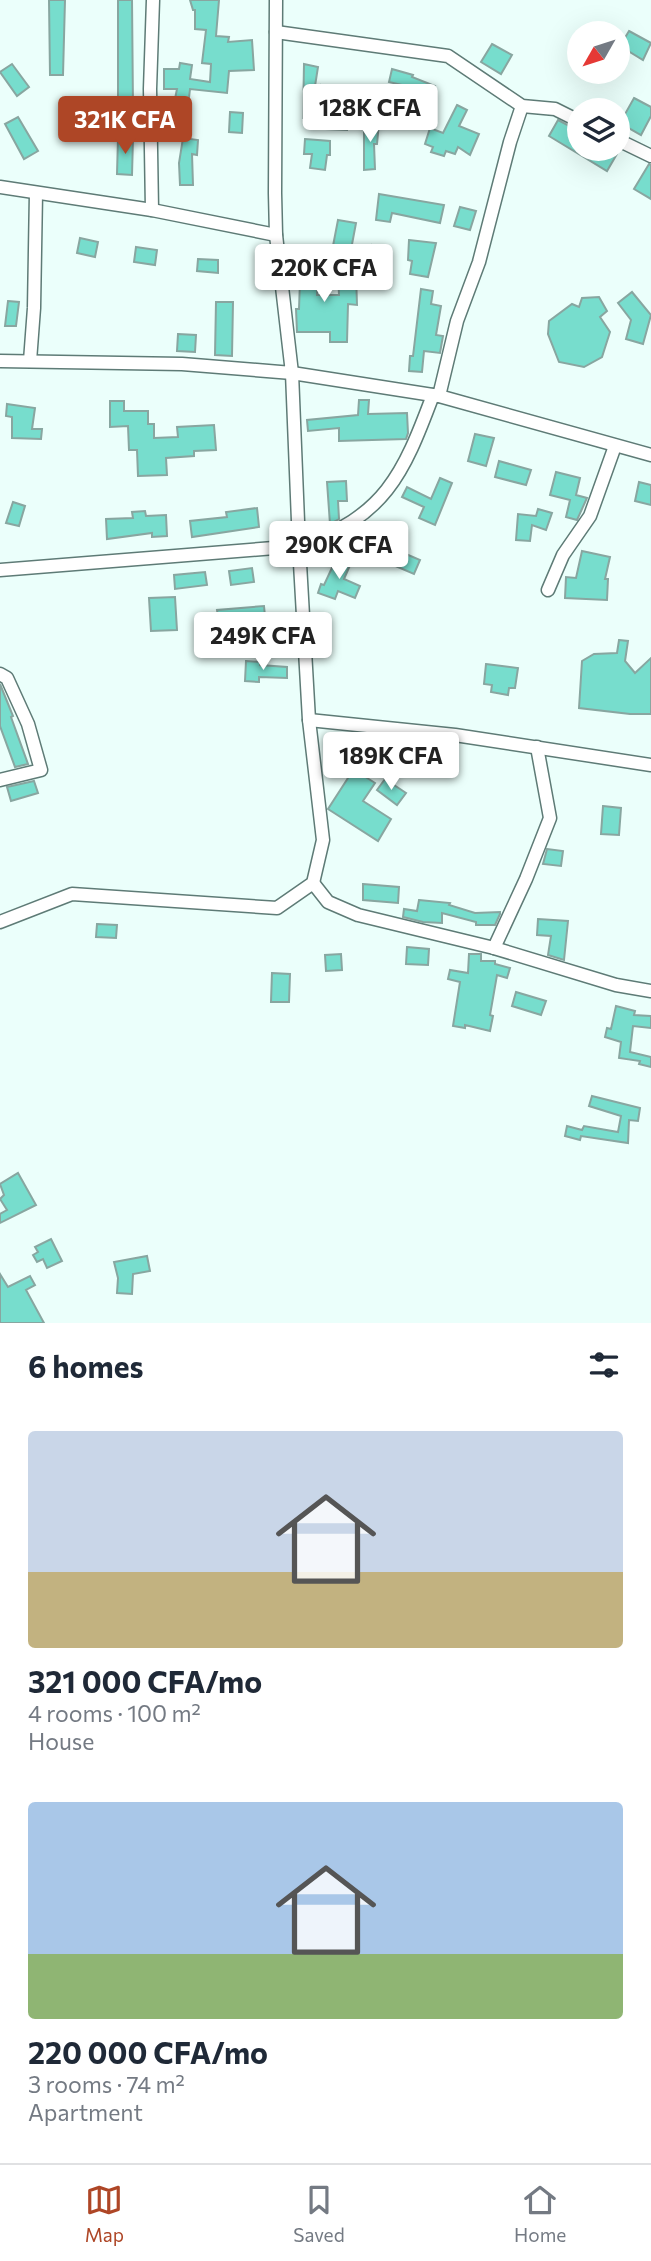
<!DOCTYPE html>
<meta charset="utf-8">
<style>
:root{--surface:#fff;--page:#f2f2f3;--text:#1f2937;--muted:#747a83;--line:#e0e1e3;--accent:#ae4626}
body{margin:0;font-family:Commissioner,sans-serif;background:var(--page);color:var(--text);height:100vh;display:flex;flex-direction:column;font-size:26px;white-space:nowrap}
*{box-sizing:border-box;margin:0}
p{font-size:23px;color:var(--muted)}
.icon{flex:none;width:38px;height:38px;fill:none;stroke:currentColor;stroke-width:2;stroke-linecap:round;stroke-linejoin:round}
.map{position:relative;height:1323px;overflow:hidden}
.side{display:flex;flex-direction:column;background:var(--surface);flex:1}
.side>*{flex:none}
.needle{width:46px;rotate:231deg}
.tools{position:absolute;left:567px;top:21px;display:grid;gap:14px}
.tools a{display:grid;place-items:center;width:63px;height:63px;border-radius:50%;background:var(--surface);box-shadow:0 7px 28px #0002;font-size:35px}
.price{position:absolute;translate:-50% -60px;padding:0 16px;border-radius:7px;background:#fff;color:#222;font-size:23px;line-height:46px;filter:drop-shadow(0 2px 4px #0008)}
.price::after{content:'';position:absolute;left:50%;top:42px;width:21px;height:16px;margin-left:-10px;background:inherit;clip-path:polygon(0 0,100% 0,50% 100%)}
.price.current{background:var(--accent);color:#fff}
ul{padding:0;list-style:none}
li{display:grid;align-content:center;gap:14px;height:371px;padding:0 28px}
li span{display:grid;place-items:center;height:217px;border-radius:7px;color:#555}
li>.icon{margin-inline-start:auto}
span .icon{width:126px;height:126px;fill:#fffc;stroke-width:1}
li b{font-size:30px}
h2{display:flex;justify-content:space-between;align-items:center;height:84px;padding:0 28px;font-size:30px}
.tabs{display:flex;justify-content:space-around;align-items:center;height:98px;border-top:2px solid var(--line);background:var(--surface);font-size:19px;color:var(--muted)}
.tabs a{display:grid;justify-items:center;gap:4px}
.tabs .current{color:var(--accent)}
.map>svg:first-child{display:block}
.building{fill:#77ddcd;stroke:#88a6a0;stroke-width:2}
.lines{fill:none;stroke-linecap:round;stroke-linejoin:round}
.minor-casing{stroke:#5e7b76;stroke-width:15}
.minor{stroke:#fff;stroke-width:12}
</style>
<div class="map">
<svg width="651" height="1323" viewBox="0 0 651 1323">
<rect width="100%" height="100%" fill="#ebfffb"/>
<!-- building -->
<g class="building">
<polygon points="49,0 65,0 63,75 50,75"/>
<polygon points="118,0 132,0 133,108 118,108"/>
<polygon points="190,0 219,0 216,36 229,37 228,42 252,40 254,70 229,71 227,93 190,89 188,106 174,104 177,89 164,89 164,69 179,69 180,63 192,65 190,79 210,82 211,64 202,63 206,30 195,29 195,10 193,10"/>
<polygon points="629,31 651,43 643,60 620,46"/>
<polygon points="492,44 512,55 501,74 481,62"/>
<polygon points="12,64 29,87 17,96 0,72"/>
<polygon points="304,64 318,67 315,86 320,85 320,118 303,118"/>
<polygon points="392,69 413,75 412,77 435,86 431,96 419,89 389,82"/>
<polygon points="634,98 651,107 651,116 641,135 620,123"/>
<polygon points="457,105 467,110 459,126 479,134 470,155 458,147 455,154 446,151 444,156 431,152 433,147 425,144 430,128 443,133"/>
<polygon points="230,112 243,113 242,133 229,132"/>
<polygon points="18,117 38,151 24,159 5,124"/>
<polygon points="327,117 347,118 347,130 326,129"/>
<polygon points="558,120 579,131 579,149 608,149 617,154 607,171 549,136"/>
<polygon points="364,122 379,123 377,144 374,144 375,169 364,170"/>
<polygon points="118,138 133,138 132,175 117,174"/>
<polygon points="183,138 198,140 197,155 192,154 193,185 180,185 179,163"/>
<polygon points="305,139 330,141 330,155 327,155 325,170 310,168 312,154 304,154"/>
<polygon points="649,164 651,165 651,199 634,189"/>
<polygon points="379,194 444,205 440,223 392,213 390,222 376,220"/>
<polygon points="460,207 476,211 470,230 454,226"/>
<polygon points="338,220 356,223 350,255 332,251"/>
<polygon points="80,238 98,242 95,257 77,253"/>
<polygon points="409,240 436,243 428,277 410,274 412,261 408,260"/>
<polygon points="372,245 388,249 383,275 367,271"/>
<polygon points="136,247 157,250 155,265 134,262"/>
<polygon points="198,259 218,260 218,273 197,271"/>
<polygon points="318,259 317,295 339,295 338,274 356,274 357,305 348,304 347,342 330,342 330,332 297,332 296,309 299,309 300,281 299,260"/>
<polygon points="421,289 433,291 431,304 441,306 436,335 443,336 440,353 424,351 422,372 409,371 410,356 413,356"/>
<polygon points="632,292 651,315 643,344 626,339 631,320 618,303"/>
<polygon points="599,297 607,311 600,317 610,332 602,357 584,367 559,362 548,334 549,321 572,304 579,307 582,298"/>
<polygon points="8,301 19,302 16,326 5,326"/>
<polygon points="216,302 233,302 232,356 215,355"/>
<polygon points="178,334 196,335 195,352 177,351"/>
<polygon points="359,400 369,400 368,414 407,413 408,433 406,439 339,441 339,428 308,431 307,420 358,415"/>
<polygon points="110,401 124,401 124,411 148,411 148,424 154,424 154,438 178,437 177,427 214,425 216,450 194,451 194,456 166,458 167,475 138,476 137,450 129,450 128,426 110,427"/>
<polygon points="7,404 35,408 32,429 42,429 41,439 12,438 12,417 6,416"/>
<polygon points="475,434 494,438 486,466 468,461"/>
<polygon points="499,461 531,470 526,485 495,477"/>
<polygon points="556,472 580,478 576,495 587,498 577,520 566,517 570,500 550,495"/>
<polygon points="440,478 452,483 435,525 419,518 424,507 402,497 407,487 431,499"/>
<polygon points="346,481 347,501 338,501 339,519 330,524 327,482"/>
<polygon points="639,482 651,485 651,505 635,501"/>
<polygon points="13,502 25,506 19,526 6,523"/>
<polygon points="257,508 259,527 192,537 190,521 227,517 226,512"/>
<polygon points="538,509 552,513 546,530 532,525 530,541 516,540 518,514 536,516"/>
<polygon points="145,511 146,516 166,515 167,536 152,537 152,533 107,539 106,519 133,518 132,512"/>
<polygon points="392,548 420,560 414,574 386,562"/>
<polygon points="582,551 610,557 605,579 608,579 607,600 565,598 566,577 576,578"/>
<polygon points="337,557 351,563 344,579 360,586 355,598 338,591 335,599 318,593 321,584 324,585"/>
<polygon points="252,568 254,582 231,585 229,571"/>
<polygon points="205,572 207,585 175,589 174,575"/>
<polygon points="175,597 177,630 151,631 149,598"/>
<polygon points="264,606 265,616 281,615 282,638 273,638 273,626 256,626 255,619 219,623 217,610"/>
<polygon points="619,640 628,641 625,661 635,673 651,658 651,714 630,714 579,708 582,661 594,654 617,653"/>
<polygon points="246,661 260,662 260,665 287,667 287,678 259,677 259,682 245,681"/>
<polygon points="486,664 518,668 515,688 509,688 508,695 491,692 492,685 484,684"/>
<polygon points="0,684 13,716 11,717 28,764 15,767 0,726"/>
<polygon points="345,764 375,783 363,801 391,819 378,841 328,809 348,778 340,772"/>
<polygon points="385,779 406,793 397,805 377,790"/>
<polygon points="34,781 38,793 11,801 7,787"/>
<polygon points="603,806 621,808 619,835 601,834"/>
<polygon points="547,849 563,851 561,866 543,864"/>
<polygon points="363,884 399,887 398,903 363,900"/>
<polygon points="419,900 450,903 449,905 475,913 500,912 500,914 495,925 476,925 476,922 442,913 442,923 423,922 403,917 404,909 417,911"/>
<polygon points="538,919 568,921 564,960 548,955 551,936 537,935"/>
<polygon points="97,924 117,925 116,938 96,937"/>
<polygon points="407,947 429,949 428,965 406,964"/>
<polygon points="341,954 342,970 326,971 325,955"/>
<polygon points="469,954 481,954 481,961 495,961 495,964 510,968 507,978 497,975 490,1015 493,1016 490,1031 465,1025 465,1028 453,1026 460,982 448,979 450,970 468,973"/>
<polygon points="272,973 290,974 289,1002 271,1002"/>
<polygon points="516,992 546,1001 541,1015 512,1006"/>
<polygon points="616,1006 635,1011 634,1015 651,1016 651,1028 633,1026 630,1052 651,1057 651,1067 639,1064 640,1061 619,1058 621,1042 605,1037 607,1028 611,1029"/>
<polygon points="592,1096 640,1108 638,1121 629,1120 628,1143 581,1136 580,1140 565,1136 567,1126 582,1130 584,1126 618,1132 621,1116 589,1106"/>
<polygon points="18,1173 36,1205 0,1223 0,1214 7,1210 0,1199 4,1195 0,1184"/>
<polygon points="51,1239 62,1261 47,1268 43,1259 37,1262 33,1255 38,1252 35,1247"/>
<polygon points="147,1256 150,1271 133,1274 132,1294 117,1293 118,1278 114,1262"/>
<polygon points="0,1274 8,1287 30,1276 35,1285 26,1290 44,1323 0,1323"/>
</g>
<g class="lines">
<defs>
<g id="minor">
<polyline points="276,32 448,56 522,106 555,109 579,121"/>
<polyline points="618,140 651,156"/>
<polyline points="0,187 152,210 276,235"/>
<polyline points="152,210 150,89 153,0"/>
<polyline points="0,361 182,364 292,373 276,235 275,193 276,0"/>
<polyline points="30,361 34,308 36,193"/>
<polyline points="439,396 457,321 479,262 510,142 522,106"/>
<polyline points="0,570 299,546 292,373 439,396 651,455"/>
<polyline points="548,590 563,555 590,516 615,446"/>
<polyline points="0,674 7,678 28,724 41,770 0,780"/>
<polyline points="309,720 455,735 651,765"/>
<polyline points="313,883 328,902 358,915 494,948 616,985 651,991"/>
<path d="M0,922L72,894L277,908L313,883L323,840L309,720L299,546C385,517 403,475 433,395"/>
<polyline points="494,948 526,879 550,818 537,747"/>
</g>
</defs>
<!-- minor casing -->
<use href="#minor" class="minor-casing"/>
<!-- minor -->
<use href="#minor" class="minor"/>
</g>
</svg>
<div class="tools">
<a><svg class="needle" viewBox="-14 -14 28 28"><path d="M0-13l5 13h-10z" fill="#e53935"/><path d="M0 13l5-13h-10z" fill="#747a83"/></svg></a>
<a><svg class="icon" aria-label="layers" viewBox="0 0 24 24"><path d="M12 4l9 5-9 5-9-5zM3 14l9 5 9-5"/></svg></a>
</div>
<b class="price" style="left:370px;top:144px">128K CFA</b>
<b class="price current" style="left:125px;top:156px">321K CFA</b>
<b class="price" style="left:324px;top:304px">220K CFA</b>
<b class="price" style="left:339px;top:581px">290K CFA</b>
<b class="price" style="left:263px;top:672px">249K CFA</b>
<b class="price" style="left:391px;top:792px">189K CFA</b>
</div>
<section class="side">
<h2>6 homes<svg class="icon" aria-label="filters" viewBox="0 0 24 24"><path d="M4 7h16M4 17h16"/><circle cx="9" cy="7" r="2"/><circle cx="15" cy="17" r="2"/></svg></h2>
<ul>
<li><span style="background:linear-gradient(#c9d6e8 65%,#c2b280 0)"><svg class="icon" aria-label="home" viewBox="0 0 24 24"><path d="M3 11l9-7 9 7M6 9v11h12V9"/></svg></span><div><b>321 000 CFA/mo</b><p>4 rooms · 100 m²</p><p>House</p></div></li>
<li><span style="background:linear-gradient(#a9c7e8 70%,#8fb573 0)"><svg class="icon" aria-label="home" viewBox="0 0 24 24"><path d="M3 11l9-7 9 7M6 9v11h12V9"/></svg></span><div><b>220 000 CFA/mo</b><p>3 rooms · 74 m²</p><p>Apartment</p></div></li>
</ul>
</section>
<nav class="tabs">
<a class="current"><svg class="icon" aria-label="map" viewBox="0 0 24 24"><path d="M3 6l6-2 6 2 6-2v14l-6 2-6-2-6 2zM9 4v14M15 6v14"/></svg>Map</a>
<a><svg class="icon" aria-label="saved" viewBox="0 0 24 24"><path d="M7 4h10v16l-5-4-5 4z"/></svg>Saved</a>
<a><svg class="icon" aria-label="home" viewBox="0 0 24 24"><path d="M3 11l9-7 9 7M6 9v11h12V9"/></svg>Home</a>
</nav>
